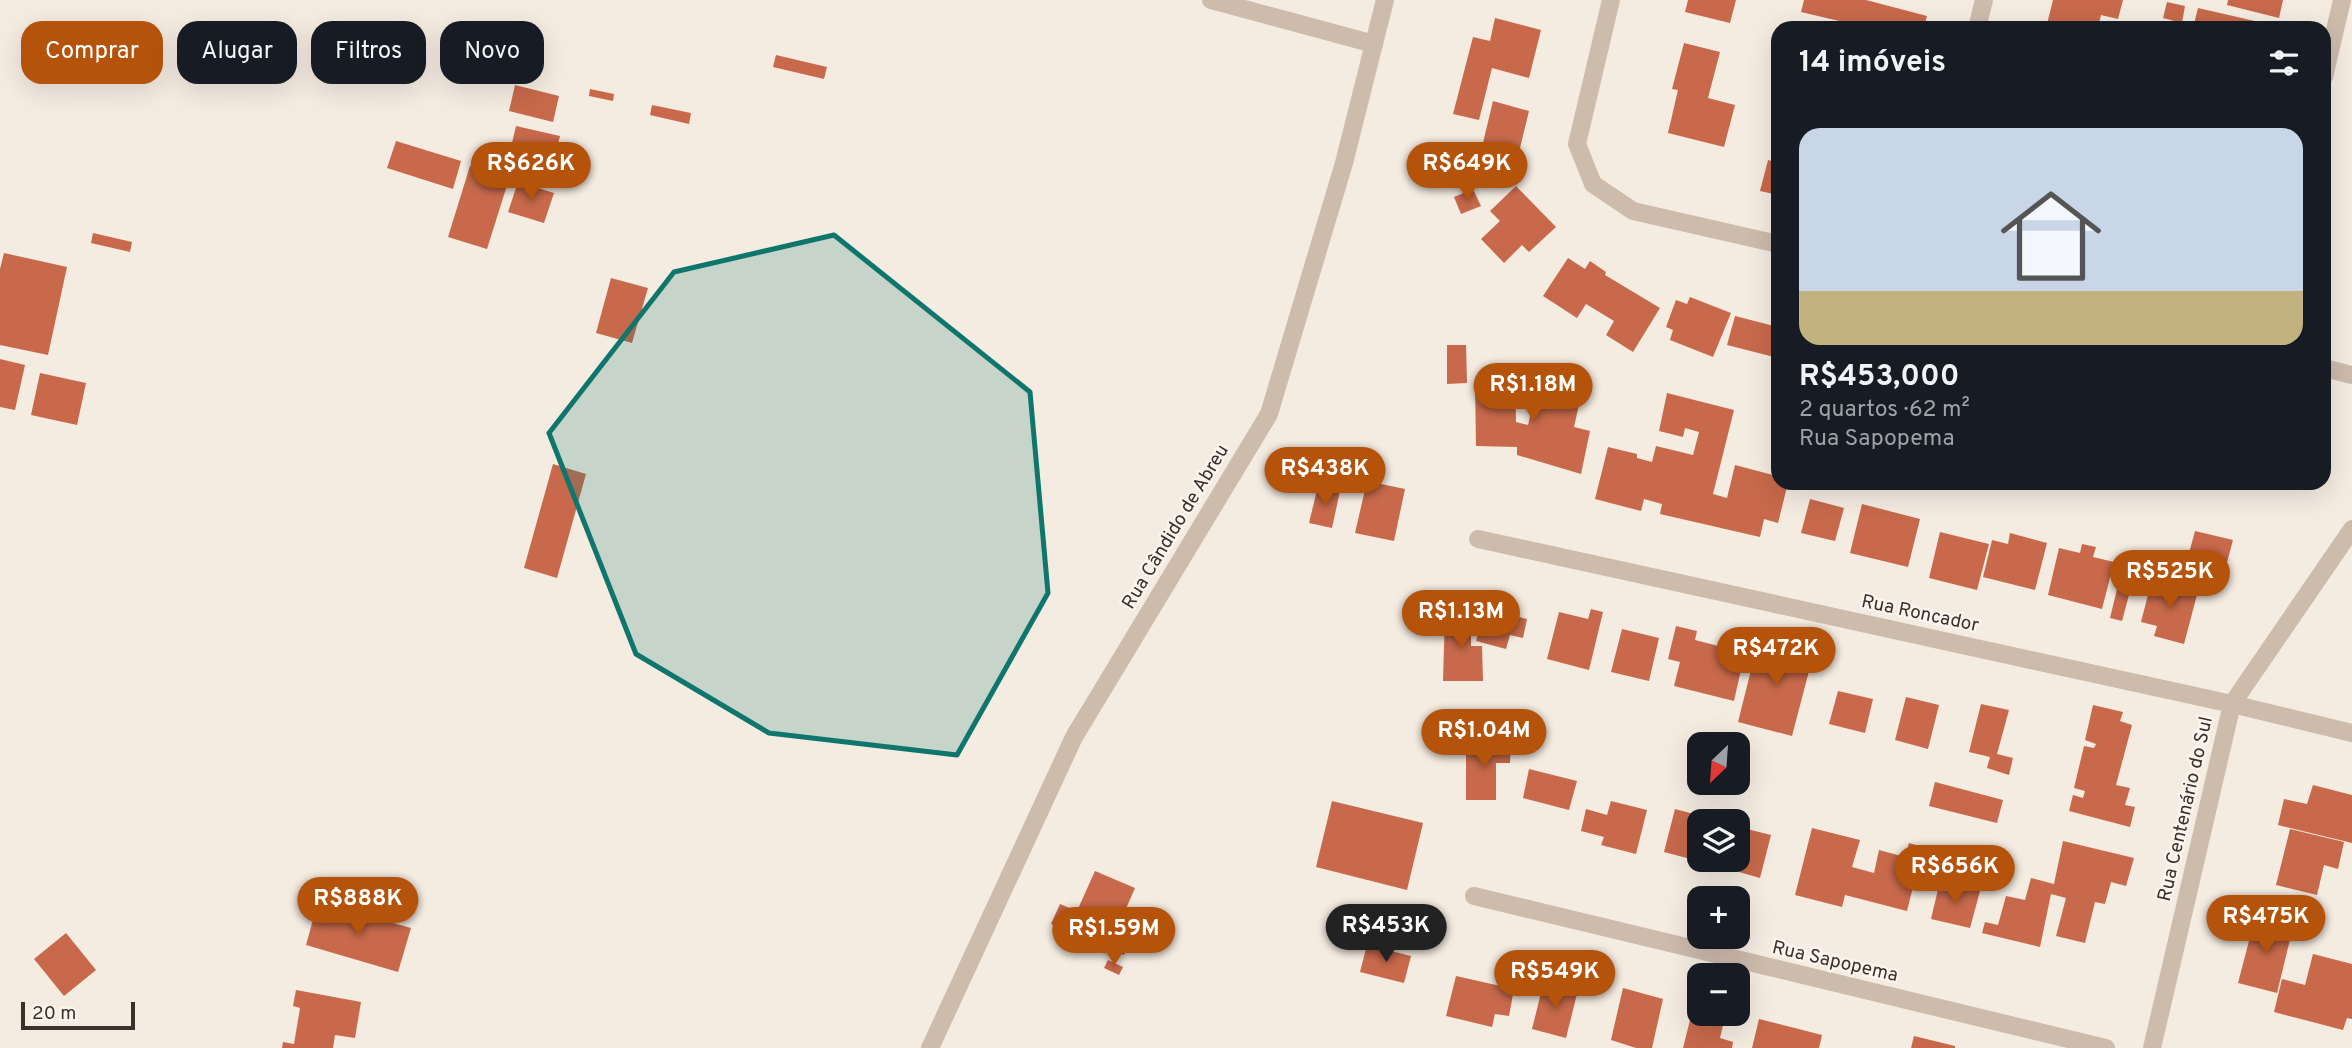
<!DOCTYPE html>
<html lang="pt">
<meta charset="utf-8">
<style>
:root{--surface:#171b24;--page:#20242c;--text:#f1f3f6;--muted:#9ea1a6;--accent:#b45309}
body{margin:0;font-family:Overpass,sans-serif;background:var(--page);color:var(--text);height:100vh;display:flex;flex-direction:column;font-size:26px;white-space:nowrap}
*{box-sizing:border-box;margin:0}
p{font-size:23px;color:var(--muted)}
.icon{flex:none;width:38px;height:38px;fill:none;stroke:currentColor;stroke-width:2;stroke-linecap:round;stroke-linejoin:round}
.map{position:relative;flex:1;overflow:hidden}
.panel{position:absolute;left:1771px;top:21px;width:560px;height:469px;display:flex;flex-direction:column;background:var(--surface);border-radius:21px;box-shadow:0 7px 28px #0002}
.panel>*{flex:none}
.hud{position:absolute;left:21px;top:21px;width:665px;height:63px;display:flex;gap:14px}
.needle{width:46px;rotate:205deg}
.tools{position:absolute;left:1687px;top:732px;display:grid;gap:14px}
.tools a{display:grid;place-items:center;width:63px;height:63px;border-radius:14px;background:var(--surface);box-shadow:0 7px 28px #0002;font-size:35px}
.scale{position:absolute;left:21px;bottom:18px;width:114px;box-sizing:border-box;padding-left:7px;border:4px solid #3b302b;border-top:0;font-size:19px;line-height:24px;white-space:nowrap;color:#3b302b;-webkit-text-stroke:5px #fbf5ee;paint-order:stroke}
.price{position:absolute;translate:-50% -60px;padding:0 16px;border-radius:24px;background:var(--accent);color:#fff;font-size:23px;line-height:46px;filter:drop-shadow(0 2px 4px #0008)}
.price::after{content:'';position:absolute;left:50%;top:42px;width:21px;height:16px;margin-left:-10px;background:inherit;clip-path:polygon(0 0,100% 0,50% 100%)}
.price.active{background:#222;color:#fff}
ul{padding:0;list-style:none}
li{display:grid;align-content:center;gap:14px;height:371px;padding:0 28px}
li span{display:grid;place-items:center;height:217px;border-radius:21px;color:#555}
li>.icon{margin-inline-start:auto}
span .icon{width:126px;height:126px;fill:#fffc;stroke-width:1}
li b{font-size:30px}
h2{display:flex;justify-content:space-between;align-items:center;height:84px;padding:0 28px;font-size:30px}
.tag{padding:0 24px;border-radius:21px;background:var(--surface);box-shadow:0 7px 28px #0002;font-size:24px;line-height:63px}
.tag.active{background:var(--accent);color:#fff}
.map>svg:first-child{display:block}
.building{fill:#c8694b}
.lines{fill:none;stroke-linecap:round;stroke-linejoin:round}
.minor{stroke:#cdbbac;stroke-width:18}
.marked{fill:#0f766e;fill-opacity:0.2;stroke:#0f766e;stroke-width:5;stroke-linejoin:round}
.labels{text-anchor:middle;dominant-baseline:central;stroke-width:5;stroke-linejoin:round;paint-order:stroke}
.street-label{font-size:19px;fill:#3b302b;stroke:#fbf5ee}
</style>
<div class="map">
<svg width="2352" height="1048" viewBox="0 0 2352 1048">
<rect width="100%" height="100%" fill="#f4ebe1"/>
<!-- building -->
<g class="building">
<polygon points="1688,0 1736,0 1730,23 1685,12"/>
<polygon points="1804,0 1866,0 1927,16 1924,28 1855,28 1856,25 1801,12"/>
<polygon points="2053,0 2123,0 2118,19 2101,15 2098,28 2046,28"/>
<polygon points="2228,0 2283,0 2279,18 2227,5"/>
<polygon points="2167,2 2185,6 2182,23 2163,18"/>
<polygon points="2198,8 2281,27 2281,28 2193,28"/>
<polygon points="1495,18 1541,30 1529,78 1492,68 1479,120 1453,114 1473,37 1490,41"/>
<polygon points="1684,43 1720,52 1708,98 1735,105 1724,147 1668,133 1678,90 1672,89"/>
<polygon points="776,55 827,67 824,79 773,67"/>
<polygon points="515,85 559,96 553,122 509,111"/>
<polygon points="590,89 614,94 613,101 589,96"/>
<polygon points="1493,101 1529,111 1518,156 1482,147"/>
<polygon points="652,105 691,113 689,124 650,115"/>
<polygon points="516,126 560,136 557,148 564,150 560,168 552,166 550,175 507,164"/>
<polygon points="396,141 461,161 453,189 387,168"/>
<polygon points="1768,160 1778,163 1778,195 1760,191"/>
<polygon points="470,166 509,179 487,249 448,237"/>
<polygon points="518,182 554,193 544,223 508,212"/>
<polygon points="1516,186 1556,227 1529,252 1522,245 1504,263 1481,239 1500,221 1490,211"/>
<polygon points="1473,189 1481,206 1461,214 1454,197"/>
<polygon points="93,233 132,242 130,252 91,243"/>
<polygon points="4,253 67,267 48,355 0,345 0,269"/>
<polygon points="1568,258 1585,269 1590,261 1606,272 1605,275 1660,308 1633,352 1606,335 1614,321 1586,304 1577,318 1543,296"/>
<polygon points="611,278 648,288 632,343 596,333"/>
<polygon points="1690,297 1731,313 1713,357 1670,340 1673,330 1666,327 1676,300 1687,304"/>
<polygon points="1735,316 1778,327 1778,358 1727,345"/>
<polygon points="1447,345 1466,345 1467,383 1447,384"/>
<polygon points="0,359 25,365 15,410 0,407"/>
<polygon points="1502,371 1515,371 1516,422 1528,425 1539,380 1582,391 1574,427 1590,431 1581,474 1517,455 1517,447 1476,446 1475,384 1502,383"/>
<polygon points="40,373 86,383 77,425 31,415"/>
<polygon points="1667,393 1734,410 1713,494 1727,498 1735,465 1773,475 1776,466 1778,466 1778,483 1788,483 1778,523 1764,519 1760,537 1660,514 1662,504 1644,499 1641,511 1595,499 1608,447 1637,454 1637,458 1652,462 1656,446 1693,455 1699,432 1685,428 1683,437 1659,431"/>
<polygon points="553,464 586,474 557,578 524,568"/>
<polygon points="1367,481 1405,489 1394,541 1355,533"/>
<polygon points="1318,486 1340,491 1332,528 1309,523"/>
<polygon points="1810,499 1844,508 1835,541 1801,533"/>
<polygon points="1862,504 1920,519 1908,567 1850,553"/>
<polygon points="2195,531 2233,540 2225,570 2187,561"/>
<polygon points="1940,532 1989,544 1977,590 1929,578"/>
<polygon points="2010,533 2047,543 2035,590 1983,577 1992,540 2008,544"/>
<polygon points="2082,544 2096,547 2093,557 2114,562 2102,609 2048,595 2059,548 2080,553"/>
<polygon points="2120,577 2133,580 2122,621 2110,618"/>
<polygon points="2152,579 2198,591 2184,644 2154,636 2157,626 2141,622"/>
<polygon points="1485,608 1527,619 1523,638 1510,635 1506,649 1476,641"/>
<polygon points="1591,609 1603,612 1589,670 1547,659 1559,612 1588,619"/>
<polygon points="1471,612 1471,646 1482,646 1483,681 1443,681 1445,613"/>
<polygon points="1676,626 1697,631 1695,640 1730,649 1733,639 1747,643 1734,701 1674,686 1680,662 1668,659"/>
<polygon points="1622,629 1659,638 1649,681 1611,672"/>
<polygon points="1759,638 1814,652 1792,736 1738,722"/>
<polygon points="1838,691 1873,699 1865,733 1829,724"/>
<polygon points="1906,697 1939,705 1928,749 1895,740"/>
<polygon points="1981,704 2009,710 1997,754 2013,758 2009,775 1987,768 1990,757 1969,752"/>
<polygon points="2093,705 2123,712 2120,721 2132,725 2116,785 2130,788 2125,805 2135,807 2130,827 2069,811 2073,795 2083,798 2085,791 2074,788 2084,746 2094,748 2096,744 2085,740"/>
<polygon points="1511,742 1510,763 1496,763 1496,800 1466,800 1466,743"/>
<polygon points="1529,769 1577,781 1569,810 1523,798"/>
<polygon points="1935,782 2003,800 1997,823 1929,806"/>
<polygon points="2313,785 2352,795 2352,843 2278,825 2284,799 2307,804"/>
<polygon points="1332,801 1423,823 1407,890 1316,867"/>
<polygon points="1611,801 1647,810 1636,854 1601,845 1604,837 1581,831 1586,809 1607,815"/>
<polygon points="1675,809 1717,820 1699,821 1699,859 1703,859 1702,862 1664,852"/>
<polygon points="1743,828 1771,835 1760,878 1732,870 1735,859 1738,859 1738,848"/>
<polygon points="1812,828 1860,840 1852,867 1874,873 1879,850 1905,857 1909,843 1923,847 1907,911 1845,895 1842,907 1795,895"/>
<polygon points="2290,829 2344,842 2338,869 2324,865 2317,895 2276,885"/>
<polygon points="2063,841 2134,858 2126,886 2111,882 2105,904 2095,902 2085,943 2056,936 2066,898 2051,894 2040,947 1982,933 1985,922 1998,925 2006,896 2025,900 2031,878 2054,884"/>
<polygon points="1095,871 1135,888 1114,936 1129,942 1124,955 1051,924 1060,904 1077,911"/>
<polygon points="1940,881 1980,891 1970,928 1931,919"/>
<polygon points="318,902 411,928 398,972 306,945"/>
<polygon points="2255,918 2293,927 2277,993 2238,983"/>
<polygon points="66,933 96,970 64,996 34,959"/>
<polygon points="1367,945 1411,956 1404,983 1360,972"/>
<polygon points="2313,954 2352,964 2352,1019 2347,1018 2343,1030 2274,1012 2282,979 2305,985"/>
<polygon points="1108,960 1123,967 1119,975 1104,968"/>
<polygon points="1456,976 1514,989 1509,1016 1495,1014 1492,1027 1446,1016"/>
<polygon points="1544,981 1578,990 1566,1038 1532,1029"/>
<polygon points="1623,988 1663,999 1652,1048 1636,1048 1611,1040"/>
<polygon points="296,990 361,1002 355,1038 335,1035 333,1048 282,1048 283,1042 294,1044 300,1008 293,1006"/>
<polygon points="1694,1004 1699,1005 1699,1013 1726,1013 1720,1038 1733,1042 1732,1048 1683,1048"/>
<polygon points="1759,1019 1822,1035 1819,1048 1752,1048"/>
<polygon points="1914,1036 1955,1046 1955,1048 1911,1048"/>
</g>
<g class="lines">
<!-- minor -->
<g class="minor">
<polyline points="1211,0 1374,44"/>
<polyline points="1611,0 1577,144 1593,184 1633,211 1778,244"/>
<polyline points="1977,28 1984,0"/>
<polyline points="2324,77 2342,0"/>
<polyline points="2324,368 2352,375"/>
<polyline points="1478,539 2232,704 2352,733"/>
<polyline points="1474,896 2106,1048"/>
<polyline points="930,1048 1074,737 1269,414 1344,163 1385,0"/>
<polyline points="2152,1048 2232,704 2352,529"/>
</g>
</g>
<!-- marked area -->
<path class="marked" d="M834,235L1030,392L1048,593L957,755L769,733L636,654L549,433L674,272Z"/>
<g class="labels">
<!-- street labels -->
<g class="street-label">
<text transform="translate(1176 527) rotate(-59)">Rua Cândido de Abreu</text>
<text transform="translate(1920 614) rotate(12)">Rua Roncador</text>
<text transform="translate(2186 809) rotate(-77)">Rua Centenário do Sul</text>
<text transform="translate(1835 962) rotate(13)">Rua Sapopema</text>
</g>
</g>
</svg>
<div class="tools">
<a><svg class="needle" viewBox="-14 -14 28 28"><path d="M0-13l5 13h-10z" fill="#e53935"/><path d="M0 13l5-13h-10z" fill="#9ea1a6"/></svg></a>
<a><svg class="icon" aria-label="layers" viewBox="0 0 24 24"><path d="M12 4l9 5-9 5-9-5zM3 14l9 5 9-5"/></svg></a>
<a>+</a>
<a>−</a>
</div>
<div class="scale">20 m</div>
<b class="price" style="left:531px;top:202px">R$626K</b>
<b class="price" style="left:1467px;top:202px">R$649K</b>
<b class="price" style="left:1533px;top:423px">R$1.18M</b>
<b class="price" style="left:1325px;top:507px">R$438K</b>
<b class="price" style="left:2170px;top:610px">R$525K</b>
<b class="price" style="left:1461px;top:650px">R$1.13M</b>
<b class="price" style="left:1776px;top:687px">R$472K</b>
<b class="price" style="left:1484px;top:769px">R$1.04M</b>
<b class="price" style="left:1955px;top:905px">R$656K</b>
<b class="price" style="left:358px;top:937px">R$888K</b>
<b class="price" style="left:2266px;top:955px">R$475K</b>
<b class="price active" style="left:1386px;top:964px">R$453K</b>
<b class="price" style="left:1114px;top:967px">R$1.59M</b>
<b class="price" style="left:1555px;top:1010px">R$549K</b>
<div class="hud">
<a class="tag active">Comprar</a>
<a class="tag">Alugar</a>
<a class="tag">Filtros</a>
<a class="tag">Novo</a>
</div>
<section class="panel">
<h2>14 imóveis<svg class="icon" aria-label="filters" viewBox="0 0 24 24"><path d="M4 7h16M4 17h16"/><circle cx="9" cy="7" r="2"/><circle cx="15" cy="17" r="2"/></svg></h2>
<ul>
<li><span style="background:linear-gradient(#c9d6e8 75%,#c2b280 0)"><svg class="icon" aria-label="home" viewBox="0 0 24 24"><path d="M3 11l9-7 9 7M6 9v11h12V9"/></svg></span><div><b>R$453,000</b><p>2 quartos · 62 m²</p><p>Rua Sapopema</p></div></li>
</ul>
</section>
</div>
